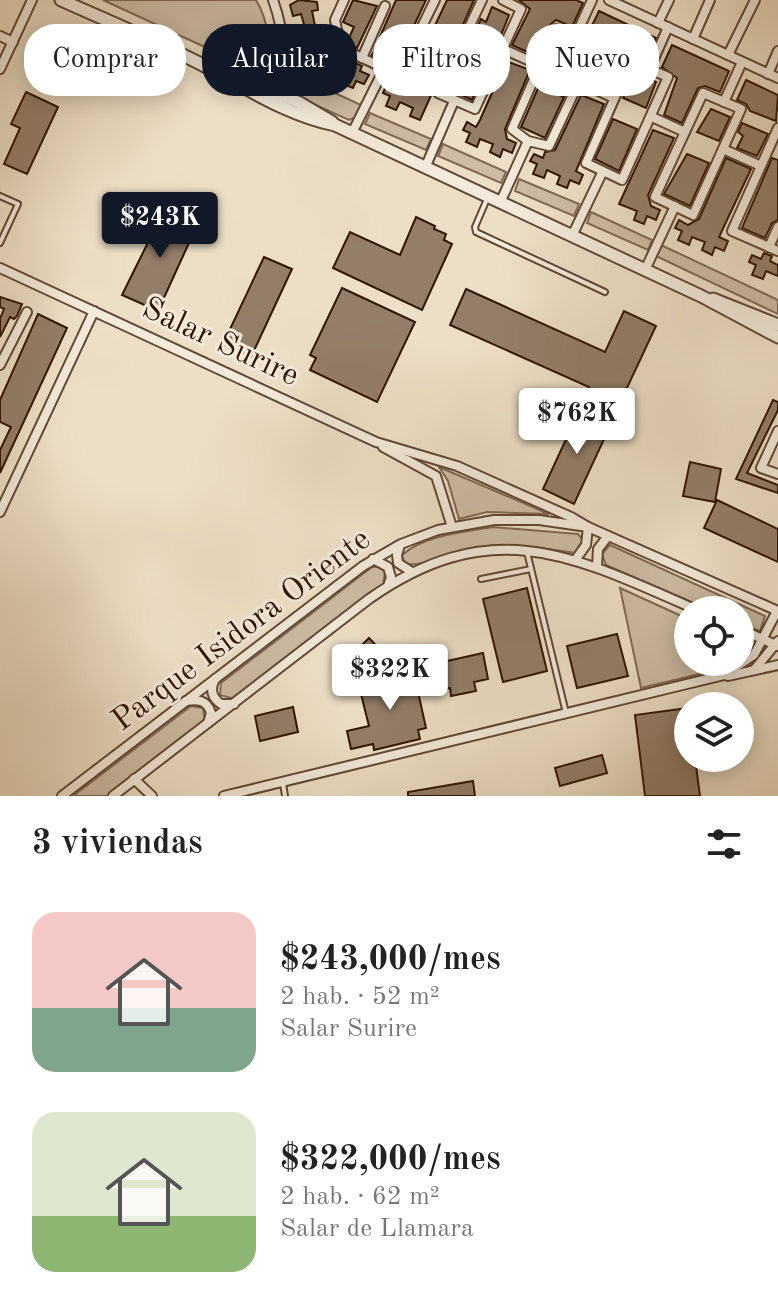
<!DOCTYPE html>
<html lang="es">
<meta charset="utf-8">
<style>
:root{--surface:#fff;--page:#f6f6f6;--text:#222;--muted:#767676;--accent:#111827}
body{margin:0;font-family:"Old Standard TT",serif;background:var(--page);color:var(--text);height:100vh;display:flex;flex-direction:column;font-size:30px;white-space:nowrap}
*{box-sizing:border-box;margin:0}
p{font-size:26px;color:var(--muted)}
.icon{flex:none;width:44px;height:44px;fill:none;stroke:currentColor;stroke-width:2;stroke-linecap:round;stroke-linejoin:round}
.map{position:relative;height:796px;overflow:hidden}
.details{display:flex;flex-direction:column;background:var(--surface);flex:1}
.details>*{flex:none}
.hud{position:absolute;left:24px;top:24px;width:730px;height:72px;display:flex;gap:16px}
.fabs{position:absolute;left:674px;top:596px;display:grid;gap:16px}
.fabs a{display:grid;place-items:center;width:80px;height:80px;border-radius:50%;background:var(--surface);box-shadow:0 4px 20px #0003;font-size:40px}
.price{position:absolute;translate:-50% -68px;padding:0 18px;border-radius:8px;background:#fff;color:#222;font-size:26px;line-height:52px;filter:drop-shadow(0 2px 4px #0008)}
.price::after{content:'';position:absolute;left:50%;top:48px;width:24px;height:18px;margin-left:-12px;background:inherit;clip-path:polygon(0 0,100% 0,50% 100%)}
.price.on{background:var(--accent);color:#fff}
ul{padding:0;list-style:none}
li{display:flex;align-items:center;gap:24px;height:200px;padding:0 32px}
li span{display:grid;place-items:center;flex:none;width:224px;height:160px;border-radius:24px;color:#555}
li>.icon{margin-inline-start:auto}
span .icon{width:96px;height:96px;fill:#fffc;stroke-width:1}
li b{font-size:34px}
h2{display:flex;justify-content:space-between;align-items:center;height:96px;padding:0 32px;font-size:34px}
.pill{padding:0 28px;border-radius:32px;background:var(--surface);box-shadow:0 4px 20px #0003;font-size:28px;line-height:72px}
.pill.on{background:var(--accent);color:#fff}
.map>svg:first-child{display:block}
.green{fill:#cdbca6;stroke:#806854;stroke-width:2}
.building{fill:#937e69;stroke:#321403;stroke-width:2}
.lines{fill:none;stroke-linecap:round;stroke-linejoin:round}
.service-casing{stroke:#614734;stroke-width:8}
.minor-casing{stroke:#614734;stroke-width:12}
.tertiary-casing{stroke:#614734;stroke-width:15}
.path{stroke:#321403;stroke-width:2;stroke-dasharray:2 4;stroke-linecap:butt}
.service{stroke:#f3eadb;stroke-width:4}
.minor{stroke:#f3eadb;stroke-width:8}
.tertiary{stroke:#f3eadb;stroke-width:11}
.labels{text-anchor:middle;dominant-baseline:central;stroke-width:6;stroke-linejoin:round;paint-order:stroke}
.street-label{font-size:32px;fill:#321403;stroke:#f3eadb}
</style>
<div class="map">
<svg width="778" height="796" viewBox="0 0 778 796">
<rect width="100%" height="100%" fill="#eddfc7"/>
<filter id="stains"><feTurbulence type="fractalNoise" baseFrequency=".0025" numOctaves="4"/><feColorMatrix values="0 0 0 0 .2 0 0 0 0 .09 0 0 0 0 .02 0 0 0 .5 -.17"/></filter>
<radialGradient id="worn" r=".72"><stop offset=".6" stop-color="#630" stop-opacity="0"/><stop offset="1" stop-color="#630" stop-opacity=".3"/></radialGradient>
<!-- green -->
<g class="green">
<path d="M103,0H256C270,22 270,52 270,77Z"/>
<polygon points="288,79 309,81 361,105 356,117 349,120 291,94 286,87"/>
<polygon points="370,113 431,139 426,150 365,124"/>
<polygon points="443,144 506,172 501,183 438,156"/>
<polygon points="519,179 579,204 574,216 515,191"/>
<polygon points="591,212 652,240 648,250 587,223"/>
<polygon points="661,245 778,300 778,314 656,256"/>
<polygon points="439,467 549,514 487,512 459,519 448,481"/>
<path d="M493,527L578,534L583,540L575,553C547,549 518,543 489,546C467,549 420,568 405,564L402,555C425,535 464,532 493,527Z"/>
<polygon points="610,545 765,616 760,631 740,624 740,610 707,610 606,565 602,554"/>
<polygon points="372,567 380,567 385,572 383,586 235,699 220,695 221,683"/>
<polygon points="620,588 688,619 688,662 720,662 712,671 641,688"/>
<polygon points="191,706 203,708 205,722 109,796 73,796"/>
</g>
<!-- building -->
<g class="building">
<polygon points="299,0 317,2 318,10 312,11 315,26 322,25 324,35 317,36 319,46 309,48 307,38 299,41 296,30 305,28 301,14 293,16 290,5"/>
<polygon points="353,0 377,6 357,48 347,42 354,27 343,22"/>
<polygon points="396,0 426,0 404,47 401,49 396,47 387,62 372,55"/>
<polygon points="447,0 474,0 420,120 410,116 413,108 400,102 396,110 386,106 390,96 383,93 386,86 395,90 399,83 403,85 409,72 412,74"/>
<polygon points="519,0 576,0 583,3 572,27 556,20 551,24 536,56 512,45 530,9"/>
<polygon points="492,7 509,15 499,40 476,30 481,19 486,22"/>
<polygon points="599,11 656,38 646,60 633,54 626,56 610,89 591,80 604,43 588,34"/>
<polygon points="565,41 582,49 575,75 550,64"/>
<polygon points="672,45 729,71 720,92 705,86 698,88 682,123 664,115 677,78 662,67"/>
<polygon points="332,51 339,55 337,60 351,67 353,62 362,66 360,71 369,75 364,84 356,81 353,88 343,84 346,76 333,71 330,78 321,75"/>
<polygon points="467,51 490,60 472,100 450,90"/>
<polygon points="506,61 530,70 505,129 507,139 516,143 512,153 503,149 500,157 490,152 493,144 480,139 477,147 466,142 470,133 463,130 467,122 476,127 480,120"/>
<polygon points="639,74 656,82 646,108 623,98 627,88 632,90"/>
<polygon points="746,80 778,95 776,121 750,111 746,104 737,100"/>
<polygon points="539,86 564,97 545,138 521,127"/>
<polygon points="26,92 58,107 27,174 4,164 20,128 11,124"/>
<polygon points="581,95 604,104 576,171 583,175 579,184 570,180 567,188 557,184 560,176 547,170 544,178 533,174 537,164 530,161 534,154 543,158 545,152 555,150"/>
<polygon points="711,109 730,117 719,141 697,132"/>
<polygon points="613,119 637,129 619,171 595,159"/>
<polygon points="742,123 768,134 757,156 737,148 743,136 738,132"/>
<polygon points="653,130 674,138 648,195 651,206 660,210 656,220 647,216 644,224 634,220 637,211 619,204"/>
<polygon points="687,154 709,163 690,206 664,194"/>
<polygon points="726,158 751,169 719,237 728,241 724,251 715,247 712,255 702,250 705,242 692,237 689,245 678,240 682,231 675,228 679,220 688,225 699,219"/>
<polygon points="772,158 778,160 778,220 772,223 765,238 742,228"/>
<polygon points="165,208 198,223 158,311 122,295"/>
<polygon points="416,217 435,226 434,229 446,234 444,240 452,244 422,310 333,268 350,232 400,255"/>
<polygon points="764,253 772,256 770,261 778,265 778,276 766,271 763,279 752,275 756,265 749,262 752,255 761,259"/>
<polygon points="264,257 292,269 251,357 223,344"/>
<polygon points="342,288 415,322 377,402 310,370 316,358 310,355"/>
<polygon points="466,289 605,352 624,311 656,326 619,405 587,391 589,387 450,325"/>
<polygon points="0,297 22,304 17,316 14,319 10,317 0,337 0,319 4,309 0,307"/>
<polygon points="38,314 67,328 0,473 0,450 11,427 0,422 0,400"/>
<polygon points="773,400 778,402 778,410 747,473 778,485 778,493 736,479"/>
<polygon points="580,409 611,424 574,504 543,489"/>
<polygon points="690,462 721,469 715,502 683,496"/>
<polygon points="717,500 778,529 778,562 704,528"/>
<polygon points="527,588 547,671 503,682 483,599"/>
<polygon points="617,634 628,676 577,688 567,646"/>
<polygon points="369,638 387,657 373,671 355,652"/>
<polygon points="483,653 488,679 474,682 476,691 451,696 450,688 435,691 429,665"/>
<polygon points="413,669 426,728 418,730 420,739 374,750 373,744 351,749 347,731 369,726 358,682"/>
<polygon points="293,707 298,732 260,741 255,716"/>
<polygon points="688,708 688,758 695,758 700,796 645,796 635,715"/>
<polygon points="602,755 607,773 560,786 555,768"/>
<polygon points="473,781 475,796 408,796 408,792"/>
</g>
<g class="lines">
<defs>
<g id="service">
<polyline points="0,196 18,204 0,243"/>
<polyline points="487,199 475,227 476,232 605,292"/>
<polyline points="527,552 566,713"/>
<polyline points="481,579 531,569"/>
<polyline points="283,783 285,796"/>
</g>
<g id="minor">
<path d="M273,0C284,30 288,67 275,97"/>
<polyline points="344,0 335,20 341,48 388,70"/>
<polyline points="482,0 438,93 475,109 521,9 503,0"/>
<polyline points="609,0 778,78"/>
<polyline points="658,23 669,0"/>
<polygon points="556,29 596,45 549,146 528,141 512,129"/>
<polyline points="0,36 13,42"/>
<polyline points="575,37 592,0"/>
<polyline points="693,39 710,0"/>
<polyline points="503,49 539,65"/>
<polyline points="728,55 755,0"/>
<polyline points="362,58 385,6"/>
<polygon points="631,61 668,77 622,180 586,163"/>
<polyline points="650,68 668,27"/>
<polyline points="0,69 32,0"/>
<polyline points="768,74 778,51"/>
<polyline points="579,82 614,98"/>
<polygon points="703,93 741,109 693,215 655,197"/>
<polyline points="724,102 742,62"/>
<polyline points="652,117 685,132"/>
<polyline points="778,128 732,231 778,251"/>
<polyline points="352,133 380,77 410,51 435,0"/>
<polyline points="723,149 761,166"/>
<polyline points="425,168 454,101"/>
<polyline points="500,203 528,141"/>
<polyline points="572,236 602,173"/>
<polyline points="769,247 778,227"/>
<polyline points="0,268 376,442 457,466 571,517 588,527 586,545 576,559"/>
<polyline points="645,270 675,206"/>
<polyline points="0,365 27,312"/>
<polyline points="778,431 761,468 778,474"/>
<polyline points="383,447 436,476 452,527"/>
<polyline points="0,512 94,311"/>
<polyline points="400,545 397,555 398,563 412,572"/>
<polyline points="373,559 388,567 391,577 388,586"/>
<polyline points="597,566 598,549 608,536"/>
<polyline points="740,629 778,646"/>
<polyline points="754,670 778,641"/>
<polyline points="717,675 731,662"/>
<polyline points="728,676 778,665"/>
<path d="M215,679C210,689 211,697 221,704H234"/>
<path d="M186,701C198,699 207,700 211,713L208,723"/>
<polyline points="134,779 152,796"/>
<polyline points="62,796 363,566 401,544 438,530 494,520 539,520 588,527 778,611"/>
<path d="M113,796L369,599C493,512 574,556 697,610"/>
<polyline points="224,796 724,675 754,655 777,611"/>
</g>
<g id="tertiary">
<path d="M61,0C108,21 156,41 201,64C245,87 286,115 335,125L701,296L778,337"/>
<polyline points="213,68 298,102 332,122"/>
<polyline points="713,299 778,325"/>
</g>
</defs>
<!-- service casing -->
<use href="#service" class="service-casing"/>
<!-- minor casing -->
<use href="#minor" class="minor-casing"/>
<!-- tertiary casing -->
<use href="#tertiary" class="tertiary-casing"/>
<!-- path -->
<polyline class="path" points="727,610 732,600"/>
<!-- service -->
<use href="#service" class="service"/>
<!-- minor -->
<use href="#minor" class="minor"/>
<!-- tertiary -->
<use href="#tertiary" class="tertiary"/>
</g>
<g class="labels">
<!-- street labels -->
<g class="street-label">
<text transform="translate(220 343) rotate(25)">Salar Surire</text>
<text transform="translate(242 631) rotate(-37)">Parque Isidora Oriente</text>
</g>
</g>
<rect width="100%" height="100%" filter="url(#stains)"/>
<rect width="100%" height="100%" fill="url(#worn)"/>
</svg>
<div class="fabs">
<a><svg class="icon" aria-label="locate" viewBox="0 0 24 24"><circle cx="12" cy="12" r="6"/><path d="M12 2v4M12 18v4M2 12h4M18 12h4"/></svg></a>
<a><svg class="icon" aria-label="layers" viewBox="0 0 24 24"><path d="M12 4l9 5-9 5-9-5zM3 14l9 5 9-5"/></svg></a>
</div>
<b class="price on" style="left:160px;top:260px">$243K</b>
<b class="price" style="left:577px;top:456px">$762K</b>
<b class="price" style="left:390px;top:712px">$322K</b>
<div class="hud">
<a class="pill">Comprar</a>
<a class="pill on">Alquilar</a>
<a class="pill">Filtros</a>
<a class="pill">Nuevo</a>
</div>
</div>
<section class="details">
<h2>3 viviendas<svg class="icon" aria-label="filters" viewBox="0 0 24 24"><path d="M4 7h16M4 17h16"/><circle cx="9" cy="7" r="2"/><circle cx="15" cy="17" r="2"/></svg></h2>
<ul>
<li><span style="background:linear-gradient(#f6c9c9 60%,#7fa58c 0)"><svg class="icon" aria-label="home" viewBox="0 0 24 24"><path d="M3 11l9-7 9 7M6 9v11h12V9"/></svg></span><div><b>$243,000/mes</b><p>2 hab. · 52 m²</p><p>Salar Surire</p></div></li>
<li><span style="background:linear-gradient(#dfe7d0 65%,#8fb573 0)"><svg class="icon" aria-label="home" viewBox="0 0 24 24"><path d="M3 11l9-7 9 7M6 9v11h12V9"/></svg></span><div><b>$322,000/mes</b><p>2 hab. · 62 m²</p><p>Salar de Llamara</p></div></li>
</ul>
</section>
